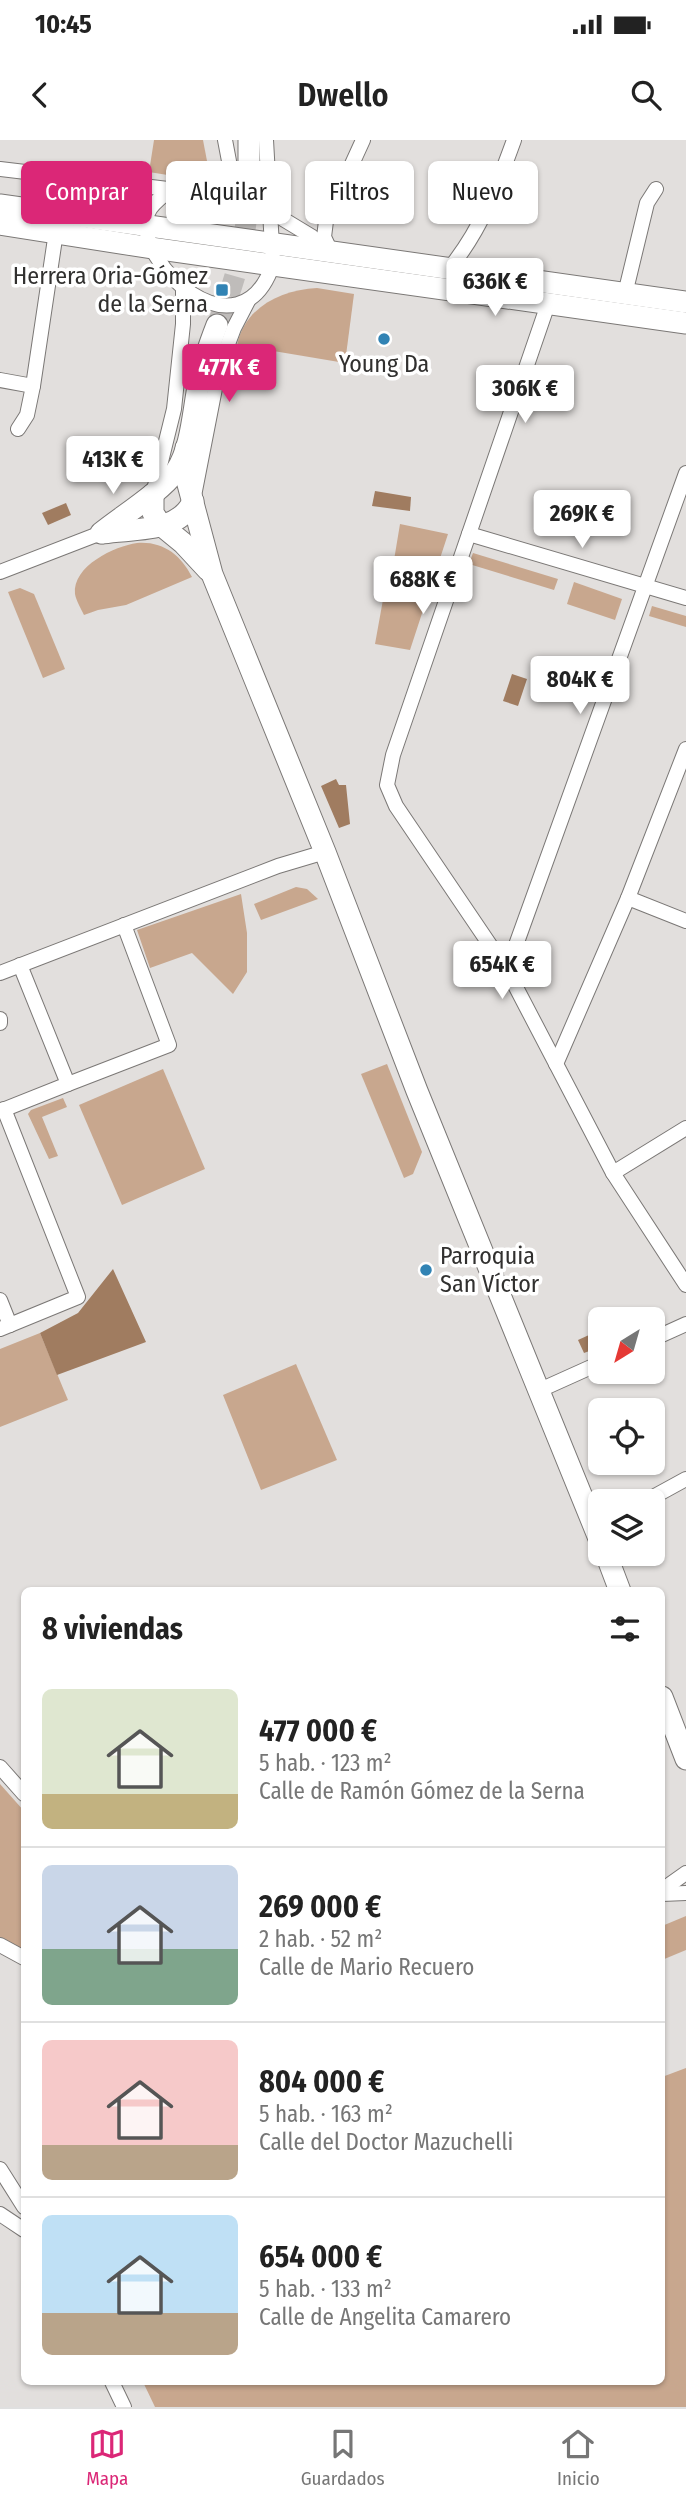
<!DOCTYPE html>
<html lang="es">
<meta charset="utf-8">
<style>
:root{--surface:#fff;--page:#f6f6f6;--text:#222;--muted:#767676;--line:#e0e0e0;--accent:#db2777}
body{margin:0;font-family:"Fira Sans Condensed",sans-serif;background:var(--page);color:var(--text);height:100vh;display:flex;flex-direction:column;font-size:26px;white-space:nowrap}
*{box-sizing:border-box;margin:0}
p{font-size:23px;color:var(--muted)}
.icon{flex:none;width:38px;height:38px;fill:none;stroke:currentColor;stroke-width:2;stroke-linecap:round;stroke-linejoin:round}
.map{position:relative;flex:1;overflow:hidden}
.drawer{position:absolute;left:21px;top:1447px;width:644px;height:798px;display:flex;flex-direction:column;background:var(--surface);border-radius:10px;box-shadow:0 2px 5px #0004}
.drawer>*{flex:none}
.guide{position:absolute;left:21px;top:21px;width:644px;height:63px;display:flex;gap:14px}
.needle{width:46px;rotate:217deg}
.tools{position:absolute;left:588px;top:1167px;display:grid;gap:14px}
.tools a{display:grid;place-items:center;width:77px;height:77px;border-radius:10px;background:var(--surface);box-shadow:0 2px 5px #0004;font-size:35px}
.price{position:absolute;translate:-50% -60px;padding:0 16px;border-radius:7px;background:#fff;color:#222;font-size:23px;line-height:46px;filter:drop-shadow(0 2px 4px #0008)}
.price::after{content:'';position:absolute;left:50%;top:42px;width:21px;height:16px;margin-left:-10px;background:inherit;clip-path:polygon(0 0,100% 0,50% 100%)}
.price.on{background:var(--accent);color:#fff}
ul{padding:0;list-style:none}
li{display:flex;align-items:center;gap:21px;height:175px;padding:0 21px}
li+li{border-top:2px solid var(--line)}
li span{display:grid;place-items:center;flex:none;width:196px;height:140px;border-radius:10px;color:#555}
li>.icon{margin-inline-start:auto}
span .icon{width:84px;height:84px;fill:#fffc;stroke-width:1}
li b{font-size:30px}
h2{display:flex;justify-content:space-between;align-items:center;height:84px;padding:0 21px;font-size:30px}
.chip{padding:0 24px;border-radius:10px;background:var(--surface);box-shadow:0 2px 5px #0004;font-size:24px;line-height:63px}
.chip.on{background:var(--accent);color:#fff}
.status{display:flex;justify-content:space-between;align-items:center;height:49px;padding:0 35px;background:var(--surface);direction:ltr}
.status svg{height:19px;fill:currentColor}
header{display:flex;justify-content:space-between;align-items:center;height:91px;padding:0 21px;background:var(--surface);font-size:32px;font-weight:600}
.menu{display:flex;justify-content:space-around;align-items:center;height:98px;border-top:2px solid var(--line);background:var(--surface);font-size:19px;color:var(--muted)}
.menu a{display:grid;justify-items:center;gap:4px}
.menu .on{color:var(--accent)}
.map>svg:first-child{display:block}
.green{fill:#c8a78e}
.water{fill:#a07c60}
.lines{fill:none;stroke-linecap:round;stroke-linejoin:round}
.secondary-tunnel{stroke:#bfbcba;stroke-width:21;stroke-dasharray:21 10;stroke-linecap:butt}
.street-casing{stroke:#7b7876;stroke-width:16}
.secondary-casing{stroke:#7b7876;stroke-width:23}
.street{stroke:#fff;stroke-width:14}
.secondary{stroke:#fff;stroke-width:21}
.poi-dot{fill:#3183b4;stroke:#fff;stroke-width:2.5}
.labels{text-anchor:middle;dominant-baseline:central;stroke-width:7;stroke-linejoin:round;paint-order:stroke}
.poi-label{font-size:24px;fill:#31302f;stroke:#fff;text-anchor:end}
</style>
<div class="status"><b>10:45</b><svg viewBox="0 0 49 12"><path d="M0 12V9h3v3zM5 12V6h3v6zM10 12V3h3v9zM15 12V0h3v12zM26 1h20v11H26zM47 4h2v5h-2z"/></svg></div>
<header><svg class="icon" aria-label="back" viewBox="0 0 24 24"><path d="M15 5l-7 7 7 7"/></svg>Dwello<svg class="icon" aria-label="search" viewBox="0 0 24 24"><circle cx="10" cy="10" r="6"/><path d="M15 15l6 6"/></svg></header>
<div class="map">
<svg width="686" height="2267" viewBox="0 0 686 2267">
<rect width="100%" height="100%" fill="#e2dfdd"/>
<!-- green -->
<g class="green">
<polygon points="154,0 203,0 211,42 149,32"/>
<path d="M317,148L354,154L345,223L237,205C245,167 281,150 317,148Z"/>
<polygon points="400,384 448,394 410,510 375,504 386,443 418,448 421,425 394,420"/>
<path d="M137,403C163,401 181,415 192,437L126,465L98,470L84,475C81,469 76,460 75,454C72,426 115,406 137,403Z"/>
<polygon points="473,413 558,439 554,450 469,424"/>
<polygon points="574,442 622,459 615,480 567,464"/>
<polygon points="20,448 34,454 65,529 43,538 8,452"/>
<polygon points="652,466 686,476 686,487 649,476"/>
<polygon points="296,747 307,749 318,759 261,780 254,764"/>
<polygon points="241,754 247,793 247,832 233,854 192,813 150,828 137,790"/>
<polygon points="387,924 422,1012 413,1034 404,1038 361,934"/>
<polygon points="163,929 205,1029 122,1065 79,965"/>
<polygon points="63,958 67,967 42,977 58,1016 49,1019 28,974 31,970"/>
<polygon points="40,1193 68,1260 0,1287 0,1209"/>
<polygon points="296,1224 337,1320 261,1350 223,1255"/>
<polygon points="0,1644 24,1671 24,1818 0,1805"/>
<polygon points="686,1776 686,1810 662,1820 662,1786"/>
<polygon points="686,1928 686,2267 155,2267 143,2242 662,2242 662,1937"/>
</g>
<!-- water -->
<g class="water">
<polygon points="375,351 411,357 410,371 372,366"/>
<polygon points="66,363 71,375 48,385 42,373"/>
<polygon points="512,534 527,539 518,566 503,561"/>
<polygon points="336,639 339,645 346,645 350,684 339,688 321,646"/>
<polygon points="113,1129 146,1202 57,1235 40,1193 78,1173"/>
<polygon points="600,1190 600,1207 584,1213 578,1200"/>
</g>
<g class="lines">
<!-- secondary-tunnel -->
<path class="secondary-tunnel" d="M217,185C237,139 246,100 249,50"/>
<defs>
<g id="street">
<polyline points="0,29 193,52 224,62 268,70 311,96 328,110"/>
<path d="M170,50C163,56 151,64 148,73C131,122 240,222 273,124L266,0"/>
<polyline points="224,62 229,21 225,0"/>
<polyline points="331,112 324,97 326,81 363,0"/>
<path d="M449,129C481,90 497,47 514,0"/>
<polyline points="625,154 647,63 656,49"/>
<polyline points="548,164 393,615 387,645 396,666 507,830 613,1033 686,1145"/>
<polyline points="0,240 33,246"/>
<polyline points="18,289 27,275 33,246 56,92"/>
<polyline points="153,354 174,269 183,184 183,148"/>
<polyline points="194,356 219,228 234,188 248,161"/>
<polyline points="469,394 686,458"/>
<polyline points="0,432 101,393"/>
<polyline points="628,758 686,781"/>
<polyline points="507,830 686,333"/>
<polyline points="0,833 278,726 325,712"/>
<polyline points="0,879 0,883"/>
<polyline points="556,924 628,758 686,609"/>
<polyline points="68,944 169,905 124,785"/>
<polyline points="0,971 68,944 20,825"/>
<polyline points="613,1033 686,988"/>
<polyline points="0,1160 10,1185"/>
<polyline points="0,1189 78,1157 4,969"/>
<polyline points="653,1199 686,1184"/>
<polyline points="540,1250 600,1223"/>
<polyline points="644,1362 686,1339"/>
<polyline points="0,1627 24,1654"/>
<polyline points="662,1750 686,1733"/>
<polyline points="662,1754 686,1753"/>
<polyline points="0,1805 24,1818"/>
<polyline points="0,2029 24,2067"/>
<polyline points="0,2074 24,2090"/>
<polyline points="112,2242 124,2267"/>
</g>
<g id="secondary">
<polyline points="249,50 249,0"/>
<polyline points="0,65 686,162"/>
<polyline points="0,84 152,108 686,183"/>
<polyline points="186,308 185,333 212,434 325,712 417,951 600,1401"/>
<polyline points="153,354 153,373 161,385 183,403 208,430"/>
<path d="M101,393C122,376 161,352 176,331C192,307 193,270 199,242C203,222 210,203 217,185"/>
<path d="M103,393C132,388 179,394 193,361"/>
<polyline points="606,1414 620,1451"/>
<polyline points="662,1557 686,1619"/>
</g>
</defs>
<!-- street casing -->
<use href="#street" class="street-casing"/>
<!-- secondary casing -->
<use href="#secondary" class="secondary-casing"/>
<!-- street -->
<use href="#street" class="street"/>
<!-- secondary -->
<use href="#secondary" class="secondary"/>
</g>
<!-- markers -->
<g class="poi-dot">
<rect x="215" y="143" width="14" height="14" rx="3.5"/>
<circle cx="384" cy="199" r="7"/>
<circle cx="426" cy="1130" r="7"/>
</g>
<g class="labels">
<!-- poi labels -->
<g class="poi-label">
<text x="208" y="136">Herrera Oria-Gómez<tspan x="208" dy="28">de la Serna</tspan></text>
<text x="384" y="224" text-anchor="middle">Young Da</text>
<text x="440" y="1116" text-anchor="start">Parroquia<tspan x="440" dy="28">San Víctor</tspan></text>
</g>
</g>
</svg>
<div class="tools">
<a><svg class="needle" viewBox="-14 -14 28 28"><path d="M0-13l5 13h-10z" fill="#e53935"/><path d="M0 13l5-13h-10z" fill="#767676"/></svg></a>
<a><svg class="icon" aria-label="locate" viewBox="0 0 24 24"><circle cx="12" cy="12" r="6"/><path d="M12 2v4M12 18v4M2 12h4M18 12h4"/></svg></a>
<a><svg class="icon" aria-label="layers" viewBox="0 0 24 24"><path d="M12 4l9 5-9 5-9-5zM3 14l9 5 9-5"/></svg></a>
</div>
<b class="price" style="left:495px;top:178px">636K €</b>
<b class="price on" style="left:229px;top:264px">477K €</b>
<b class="price" style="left:525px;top:285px">306K €</b>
<b class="price" style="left:113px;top:356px">413K €</b>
<b class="price" style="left:582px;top:410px">269K €</b>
<b class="price" style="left:423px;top:476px">688K €</b>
<b class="price" style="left:580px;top:576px">804K €</b>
<b class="price" style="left:502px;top:861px">654K €</b>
<div class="guide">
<a class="chip on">Comprar</a>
<a class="chip">Alquilar</a>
<a class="chip">Filtros</a>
<a class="chip">Nuevo</a>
</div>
<section class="drawer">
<h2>8 viviendas<svg class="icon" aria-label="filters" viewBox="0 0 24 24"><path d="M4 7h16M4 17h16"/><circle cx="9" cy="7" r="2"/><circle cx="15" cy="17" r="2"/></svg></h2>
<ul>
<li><span style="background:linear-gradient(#dfe7d0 75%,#c2b280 0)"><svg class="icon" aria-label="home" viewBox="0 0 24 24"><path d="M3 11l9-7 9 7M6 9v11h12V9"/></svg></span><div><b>477 000 €</b><p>5 hab. · 123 m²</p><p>Calle de Ramón Gómez de la Serna</p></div></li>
<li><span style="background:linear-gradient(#c9d6e8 60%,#7fa58c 0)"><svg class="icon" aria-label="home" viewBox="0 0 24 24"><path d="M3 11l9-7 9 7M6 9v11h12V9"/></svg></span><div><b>269 000 €</b><p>2 hab. · 52 m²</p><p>Calle de Mario Recuero</p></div></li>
<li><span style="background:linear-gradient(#f6c9c9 75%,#b9a48a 0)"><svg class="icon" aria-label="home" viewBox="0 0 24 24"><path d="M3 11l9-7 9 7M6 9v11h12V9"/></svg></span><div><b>804 000 €</b><p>5 hab. · 163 m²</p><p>Calle del Doctor Mazuchelli</p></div></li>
<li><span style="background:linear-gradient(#bfe0f5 70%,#b9a48a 0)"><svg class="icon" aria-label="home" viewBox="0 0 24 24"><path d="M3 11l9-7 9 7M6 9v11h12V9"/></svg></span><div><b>654 000 €</b><p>5 hab. · 133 m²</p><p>Calle de Angelita Camarero</p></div></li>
</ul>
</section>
</div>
<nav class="menu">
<a class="on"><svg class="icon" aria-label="map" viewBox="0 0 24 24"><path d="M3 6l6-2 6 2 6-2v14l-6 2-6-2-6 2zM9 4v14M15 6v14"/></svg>Mapa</a>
<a><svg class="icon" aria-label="saved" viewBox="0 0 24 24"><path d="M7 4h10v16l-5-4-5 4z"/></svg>Guardados</a>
<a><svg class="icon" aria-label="home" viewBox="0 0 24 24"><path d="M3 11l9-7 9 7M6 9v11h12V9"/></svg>Inicio</a>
</nav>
